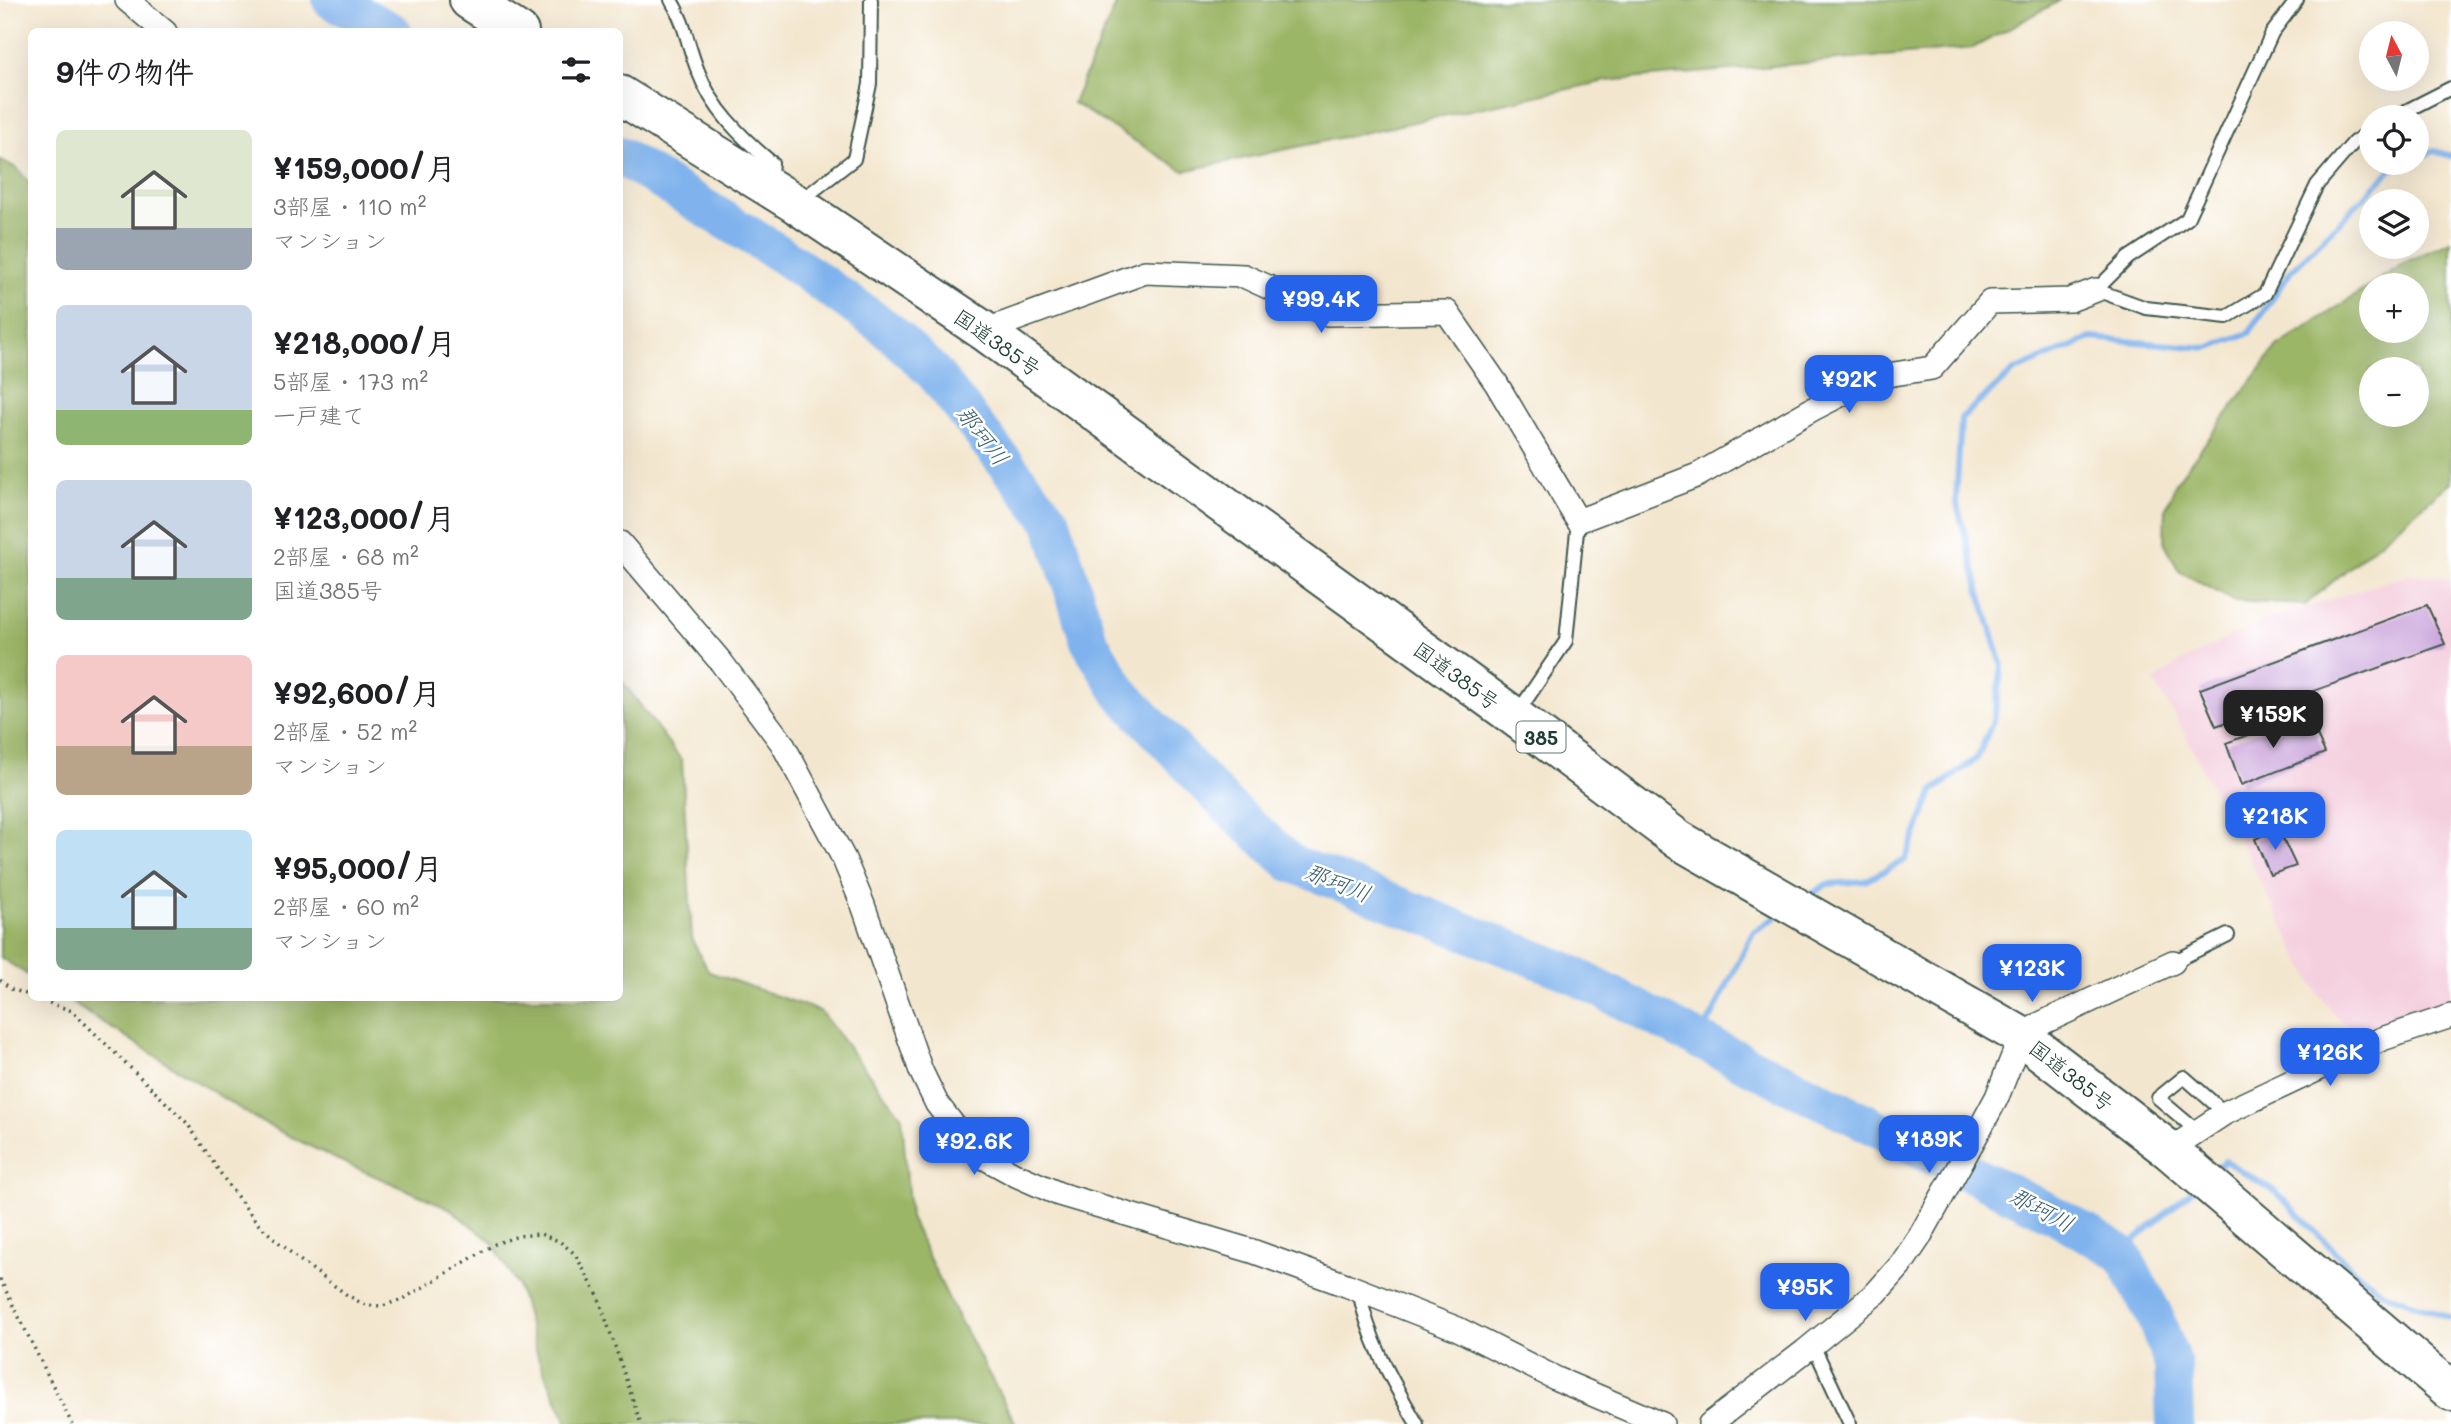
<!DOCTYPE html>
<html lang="ja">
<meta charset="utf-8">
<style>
:root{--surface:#fff;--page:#f6f6f6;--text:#202124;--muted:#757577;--accent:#2563eb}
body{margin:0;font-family:Mali,"Klee One",sans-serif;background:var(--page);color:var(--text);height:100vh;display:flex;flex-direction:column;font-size:26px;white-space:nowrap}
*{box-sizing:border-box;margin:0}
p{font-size:23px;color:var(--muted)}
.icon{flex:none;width:38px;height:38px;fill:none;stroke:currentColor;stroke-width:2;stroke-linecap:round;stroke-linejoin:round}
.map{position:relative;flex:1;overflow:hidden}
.sheet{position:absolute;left:28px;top:28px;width:595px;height:973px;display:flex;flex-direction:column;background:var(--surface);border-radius:10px;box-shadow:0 7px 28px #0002}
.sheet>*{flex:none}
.needle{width:46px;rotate:353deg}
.fabs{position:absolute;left:2359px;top:21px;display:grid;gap:14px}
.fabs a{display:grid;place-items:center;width:70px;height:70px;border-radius:50%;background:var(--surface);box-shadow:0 7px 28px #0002;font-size:35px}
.price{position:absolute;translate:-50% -60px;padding:0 16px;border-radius:14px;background:var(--accent);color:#fff;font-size:23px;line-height:46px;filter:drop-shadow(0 2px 4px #0008)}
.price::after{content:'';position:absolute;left:50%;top:42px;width:21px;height:16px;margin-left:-10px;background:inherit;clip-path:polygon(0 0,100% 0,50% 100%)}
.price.on{background:#222;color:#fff}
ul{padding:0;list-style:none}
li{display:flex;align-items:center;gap:21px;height:175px;padding:0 28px}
li span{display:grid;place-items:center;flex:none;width:196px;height:140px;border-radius:10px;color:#555}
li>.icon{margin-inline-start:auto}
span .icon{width:84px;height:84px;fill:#fffc;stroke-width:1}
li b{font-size:30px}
h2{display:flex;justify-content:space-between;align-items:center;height:84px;padding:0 28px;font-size:30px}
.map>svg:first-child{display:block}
.built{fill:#f4cfde}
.forest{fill:#9cb667;stroke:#5e7a4e;stroke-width:2;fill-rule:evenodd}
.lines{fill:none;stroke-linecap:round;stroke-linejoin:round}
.stream{stroke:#80b3ed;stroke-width:6}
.river{stroke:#80b3ed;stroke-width:38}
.building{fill:#c7a0da}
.lane-casing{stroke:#3f564b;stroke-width:16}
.street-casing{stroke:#3f564b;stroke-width:26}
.highway-casing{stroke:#3f564b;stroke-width:42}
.path{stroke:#3f564b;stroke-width:3.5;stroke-dasharray:2 5;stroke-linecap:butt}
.lane{stroke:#fff;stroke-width:12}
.street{stroke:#fff;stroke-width:23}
.highway{stroke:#fff;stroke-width:38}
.labels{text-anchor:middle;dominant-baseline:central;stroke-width:5;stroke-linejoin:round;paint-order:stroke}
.shield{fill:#fff;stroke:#627771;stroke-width:2}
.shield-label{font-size:19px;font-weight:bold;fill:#1f3d34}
.street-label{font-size:21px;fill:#1f3d34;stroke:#fff}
.water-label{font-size:23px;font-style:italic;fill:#3c606c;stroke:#fff}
</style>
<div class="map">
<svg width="2451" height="1424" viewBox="0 0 2451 1424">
<rect width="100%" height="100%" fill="#fff"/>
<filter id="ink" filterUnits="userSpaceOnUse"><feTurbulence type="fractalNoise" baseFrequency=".0143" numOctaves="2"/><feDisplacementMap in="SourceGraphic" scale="14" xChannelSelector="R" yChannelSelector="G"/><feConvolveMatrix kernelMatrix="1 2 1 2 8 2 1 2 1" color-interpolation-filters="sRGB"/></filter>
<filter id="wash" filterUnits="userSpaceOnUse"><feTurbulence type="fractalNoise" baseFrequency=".00686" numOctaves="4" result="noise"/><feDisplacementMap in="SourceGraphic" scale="28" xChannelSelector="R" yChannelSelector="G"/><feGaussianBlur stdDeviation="1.57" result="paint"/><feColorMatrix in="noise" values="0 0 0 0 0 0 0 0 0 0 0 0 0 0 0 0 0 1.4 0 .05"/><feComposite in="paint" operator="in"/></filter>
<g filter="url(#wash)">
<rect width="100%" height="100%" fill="#f3e6ce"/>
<!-- built -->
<polygon class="built" points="2410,574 2451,579 2451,1006 2361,1034 2339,1020 2317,992 2181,727 2154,681 2180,662 2259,622"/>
<!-- forest -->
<g class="forest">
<polygon points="1118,0 2061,0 1973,48 1606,81 1184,171 1073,103"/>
<polygon points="0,160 17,168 32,187 31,977 0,957"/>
<path d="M2451,241V482L2305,605L2234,601L2179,571L2164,541L2165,510L2177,481L2277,347L2371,285V331H2417V285H2371L2406,262ZM2371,369H2417V415H2371Z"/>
<polygon points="620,678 682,761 692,940 709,972 820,1011 902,1117 910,1218 954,1310 1016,1424 568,1424 539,1360 518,1286 492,1242 449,1208 338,1160 261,1122 64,998 620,998"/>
</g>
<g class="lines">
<!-- stream -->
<g class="stream">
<polyline points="2417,158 2434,151 2451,156"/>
<polyline points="1806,898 1827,884 1865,881 1905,860 1933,791 1977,758 1994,719 2002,665 1979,589 1956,500 1961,418 2014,371 2091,338 2207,348 2249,333 2290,272 2395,166 2403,163"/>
<polyline points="1698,1040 1713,1014 1753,932 1782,913"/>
<polyline points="2213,1171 2225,1161 2276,1192 2353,1270 2384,1293 2451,1318"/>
<polyline points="2122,1254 2137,1238 2195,1188"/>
</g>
<!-- river -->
<g class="river">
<polyline points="331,0 393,32"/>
<polyline points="620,156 782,255 887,329 933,372 1052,522 1089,641 1120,692 1226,805 1291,863 1566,971 1698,1040 2057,1216 2122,1254 2154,1315 2173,1365 2175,1424"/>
</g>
</g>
<g id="blocks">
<!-- building -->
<g class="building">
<polygon points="2427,605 2445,644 2216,726 2200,689"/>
<polygon points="2299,716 2308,734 2315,731 2325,753 2241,785 2226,743"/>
<polygon points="2278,828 2296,866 2270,875 2255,839"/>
</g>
</g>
</g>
<g filter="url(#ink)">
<use href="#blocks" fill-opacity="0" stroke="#3f564b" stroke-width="2"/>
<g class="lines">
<defs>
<g id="lane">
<path d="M671,0C685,22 688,47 698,71C712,109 741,137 772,163L770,183"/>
<polyline points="2297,0 2272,33 2187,219 2128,258 2096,290 2146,308 2227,317 2265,294 2317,185 2354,142 2371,131"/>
<polyline points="2394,117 2451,88"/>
<polyline points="799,202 854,159 870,84 871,0"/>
<polyline points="1516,715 1566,641 1578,521"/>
<polyline points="2173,962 2228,935"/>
<polyline points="2197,1131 2158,1098 2184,1077 2225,1113"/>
<path d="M1359,1290C1367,1337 1393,1383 1417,1424"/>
<polyline points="1813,1345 1850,1424"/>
</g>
<g id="street">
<polyline points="127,0 165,32"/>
<polyline points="984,331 1145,272 1244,276 1327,314 1447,312 1496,383 1578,521 1698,475 1811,410 1875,377 1932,368 1990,302 2070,300 2096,290"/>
<polyline points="620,543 721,662 782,743 844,859 863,905 921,1071 937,1104 958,1131 985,1158 1016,1175 1059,1194 1252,1251 1346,1285 1458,1329 1557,1379 1662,1424"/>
<polyline points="2169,1150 2225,1113 2382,1039 2451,1016"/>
<polyline points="1710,1424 1805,1351 1876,1293 1900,1266 1919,1238 1977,1134 1997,1097 2021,1036 2040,1024 2173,962"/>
</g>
<g id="highway">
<polyline points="469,0 519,32"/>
<polyline points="620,95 796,204 984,331 1515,717 1679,840 2021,1036 2169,1150 2451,1391"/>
</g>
</defs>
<!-- lane casing -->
<use href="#lane" class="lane-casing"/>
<!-- street casing -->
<use href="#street" class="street-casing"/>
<!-- highway casing -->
<use href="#highway" class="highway-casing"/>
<!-- path -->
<g class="path">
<polyline points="0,980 11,989 32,996"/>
<polyline points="36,998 72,1011 187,1123 229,1186 259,1225 297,1258 347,1295 365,1305 383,1306 405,1298 495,1244 518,1236 540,1234 559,1241 575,1254 598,1296 641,1424"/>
<polyline points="0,1279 72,1424"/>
</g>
<!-- lane -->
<use href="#lane" class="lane"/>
<!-- street -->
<use href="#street" class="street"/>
<!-- highway -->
<use href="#highway" class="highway"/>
</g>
</g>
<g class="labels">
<!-- shield labels -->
<rect class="shield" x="1516.5" y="721.5" width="49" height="31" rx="5"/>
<g class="shield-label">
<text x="1541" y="737">385</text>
</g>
<!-- street labels -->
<g class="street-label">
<text transform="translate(998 342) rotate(35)">国道385号</text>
<text transform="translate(1457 675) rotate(36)">国道385号</text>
<text transform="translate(2072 1075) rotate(38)">国道385号</text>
</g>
<!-- water labels -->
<g class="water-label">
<text transform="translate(983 435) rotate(52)">那珂川</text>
<text transform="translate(1338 882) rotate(21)">那珂川</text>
<text transform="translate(2042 1209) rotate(28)">那珂川</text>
</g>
</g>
</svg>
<div class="fabs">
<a><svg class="needle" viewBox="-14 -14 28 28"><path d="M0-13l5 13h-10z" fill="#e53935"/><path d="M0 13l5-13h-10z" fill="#757577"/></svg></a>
<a><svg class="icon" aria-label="locate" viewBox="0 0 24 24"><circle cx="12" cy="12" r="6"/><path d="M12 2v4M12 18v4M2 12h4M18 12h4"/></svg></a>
<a><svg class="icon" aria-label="layers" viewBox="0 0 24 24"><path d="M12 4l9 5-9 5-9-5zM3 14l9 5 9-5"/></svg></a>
<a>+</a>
<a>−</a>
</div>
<b class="price" style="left:1321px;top:335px">¥99.4K</b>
<b class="price" style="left:1849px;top:415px">¥92K</b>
<b class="price on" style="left:2273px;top:750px">¥159K</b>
<b class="price" style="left:2275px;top:852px">¥218K</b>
<b class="price" style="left:2032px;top:1004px">¥123K</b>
<b class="price" style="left:2330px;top:1088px">¥126K</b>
<b class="price" style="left:1929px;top:1175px">¥189K</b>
<b class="price" style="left:974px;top:1177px">¥92.6K</b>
<b class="price" style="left:1805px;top:1323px">¥95K</b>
<section class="sheet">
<h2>9件の物件<svg class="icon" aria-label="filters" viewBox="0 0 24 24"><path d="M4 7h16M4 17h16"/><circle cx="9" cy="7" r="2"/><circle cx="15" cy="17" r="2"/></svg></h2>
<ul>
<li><span style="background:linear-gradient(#dfe7d0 70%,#9aa5b1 0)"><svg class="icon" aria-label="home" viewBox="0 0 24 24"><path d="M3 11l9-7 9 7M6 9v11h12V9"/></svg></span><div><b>¥159,000/月</b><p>3部屋 · 110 m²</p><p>マンション</p></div></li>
<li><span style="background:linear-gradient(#c9d6e8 75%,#8fb573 0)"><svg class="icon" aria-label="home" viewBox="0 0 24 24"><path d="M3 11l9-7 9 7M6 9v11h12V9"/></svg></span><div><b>¥218,000/月</b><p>5部屋 · 173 m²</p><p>一戸建て</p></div></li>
<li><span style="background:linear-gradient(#c9d6e8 70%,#7fa58c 0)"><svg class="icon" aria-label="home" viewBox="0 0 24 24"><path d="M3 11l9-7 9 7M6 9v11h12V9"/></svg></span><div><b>¥123,000/月</b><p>2部屋 · 68 m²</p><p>国道385号</p></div></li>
<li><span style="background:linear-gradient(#f6c9c9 65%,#b9a48a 0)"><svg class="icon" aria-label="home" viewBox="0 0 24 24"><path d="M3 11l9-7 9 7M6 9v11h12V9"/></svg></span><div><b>¥92,600/月</b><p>2部屋 · 52 m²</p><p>マンション</p></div></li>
<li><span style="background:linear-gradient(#bfe0f5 70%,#7fa58c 0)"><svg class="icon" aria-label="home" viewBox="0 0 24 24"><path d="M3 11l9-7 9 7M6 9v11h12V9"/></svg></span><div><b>¥95,000/月</b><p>2部屋 · 60 m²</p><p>マンション</p></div></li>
</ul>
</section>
</div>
